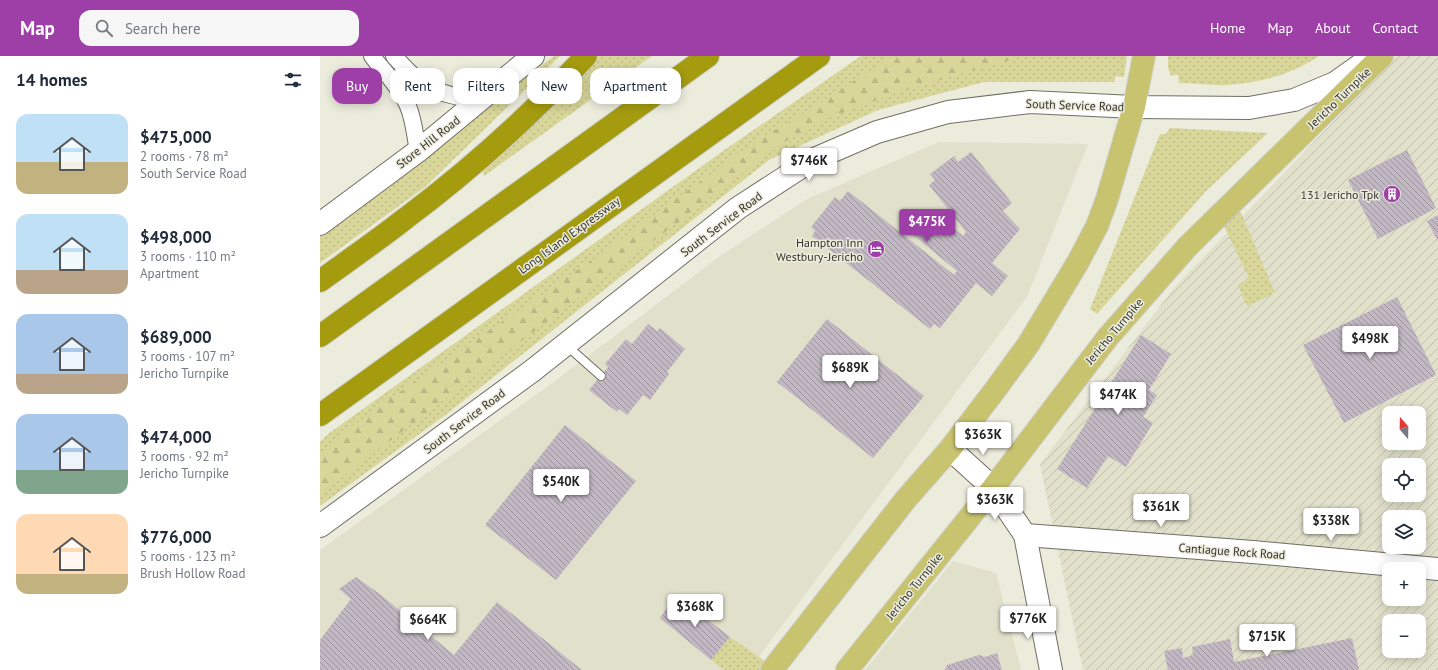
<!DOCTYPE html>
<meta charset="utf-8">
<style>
:root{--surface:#fff;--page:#f6f6f7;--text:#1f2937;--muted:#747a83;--accent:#9e3fa7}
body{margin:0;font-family:"PT Sans",sans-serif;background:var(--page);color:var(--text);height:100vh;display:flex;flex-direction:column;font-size:15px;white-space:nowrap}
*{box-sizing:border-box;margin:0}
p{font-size:13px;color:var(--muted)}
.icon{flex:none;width:22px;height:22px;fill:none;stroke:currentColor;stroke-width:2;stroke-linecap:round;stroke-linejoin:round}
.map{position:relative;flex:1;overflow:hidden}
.details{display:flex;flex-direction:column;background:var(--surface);width:320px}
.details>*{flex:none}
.top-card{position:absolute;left:12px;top:12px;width:380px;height:36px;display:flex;gap:8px}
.needle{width:26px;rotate:340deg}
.controls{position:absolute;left:1062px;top:350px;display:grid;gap:8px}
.controls a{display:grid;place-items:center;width:44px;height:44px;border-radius:8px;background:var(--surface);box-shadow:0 2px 10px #0003;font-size:20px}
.price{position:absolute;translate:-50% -34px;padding:0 9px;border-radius:4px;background:#fff;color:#222;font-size:13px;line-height:26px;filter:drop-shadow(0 1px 2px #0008)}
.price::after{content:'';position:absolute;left:50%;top:24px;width:12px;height:9px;margin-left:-6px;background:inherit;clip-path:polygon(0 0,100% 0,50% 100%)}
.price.on{background:var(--accent);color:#fff}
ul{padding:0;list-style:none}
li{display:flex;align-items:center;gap:12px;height:100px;padding:0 16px}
li span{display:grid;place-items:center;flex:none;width:112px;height:80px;border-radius:12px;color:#555}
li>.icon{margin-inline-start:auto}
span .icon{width:48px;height:48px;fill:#fffc;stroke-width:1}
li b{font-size:17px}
h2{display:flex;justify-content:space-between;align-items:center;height:48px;padding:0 16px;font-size:17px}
.tag{padding:0 14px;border-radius:12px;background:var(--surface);box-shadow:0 2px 10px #0003;font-size:14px;line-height:36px}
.tag.on{background:var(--accent);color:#fff}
header{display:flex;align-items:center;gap:24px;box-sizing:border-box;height:56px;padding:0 20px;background:var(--accent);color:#fff}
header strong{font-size:19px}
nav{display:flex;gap:22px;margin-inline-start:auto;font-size:14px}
.search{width:280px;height:36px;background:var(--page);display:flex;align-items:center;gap:10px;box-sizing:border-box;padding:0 14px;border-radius:12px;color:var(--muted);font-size:15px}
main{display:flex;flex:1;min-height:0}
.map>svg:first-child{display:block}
.built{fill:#e0e0cb}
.industrial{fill:url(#industrial-furrows);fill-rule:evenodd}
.grass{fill:url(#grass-dots)}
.forest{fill:url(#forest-firs)}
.building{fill:url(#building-back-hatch)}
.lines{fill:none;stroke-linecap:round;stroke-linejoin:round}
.lane-casing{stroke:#706f63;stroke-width:10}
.street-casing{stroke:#706f63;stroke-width:18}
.secondary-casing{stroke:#706f63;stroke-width:24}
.primary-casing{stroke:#cececd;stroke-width:24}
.highway-casing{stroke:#cececd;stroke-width:24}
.lane{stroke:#fff;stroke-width:8}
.street{stroke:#fff;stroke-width:16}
.secondary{stroke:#fff;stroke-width:22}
.primary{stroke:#c8c36e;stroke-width:22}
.highway{stroke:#a49b0e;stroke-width:22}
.labels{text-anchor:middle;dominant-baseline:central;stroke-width:3;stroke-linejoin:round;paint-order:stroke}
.street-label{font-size:12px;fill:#34332e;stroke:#ececdd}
.poi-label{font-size:12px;fill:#34332e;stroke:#ececdd;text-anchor:end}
</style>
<header>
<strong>Map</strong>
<div class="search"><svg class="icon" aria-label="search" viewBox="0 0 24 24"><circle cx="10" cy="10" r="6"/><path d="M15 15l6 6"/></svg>Search here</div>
<nav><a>Home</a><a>Map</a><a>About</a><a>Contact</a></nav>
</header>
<main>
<section class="details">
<h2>14 homes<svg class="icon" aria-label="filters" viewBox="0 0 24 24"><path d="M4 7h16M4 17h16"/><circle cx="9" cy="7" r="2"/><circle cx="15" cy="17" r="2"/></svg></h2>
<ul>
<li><span style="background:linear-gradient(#bfe0f5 60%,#c2b280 0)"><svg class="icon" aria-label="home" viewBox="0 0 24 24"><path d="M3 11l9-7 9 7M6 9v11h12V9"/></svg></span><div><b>$475,000</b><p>2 rooms · 78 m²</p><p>South Service Road</p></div></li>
<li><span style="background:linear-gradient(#bfe0f5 70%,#b9a48a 0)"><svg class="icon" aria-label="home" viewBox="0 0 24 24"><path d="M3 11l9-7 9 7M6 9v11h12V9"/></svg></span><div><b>$498,000</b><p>3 rooms · 110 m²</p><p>Apartment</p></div></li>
<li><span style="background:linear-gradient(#a9c7e8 75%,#b9a48a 0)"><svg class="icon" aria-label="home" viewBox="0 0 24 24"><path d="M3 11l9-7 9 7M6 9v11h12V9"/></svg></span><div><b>$689,000</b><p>3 rooms · 107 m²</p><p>Jericho Turnpike</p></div></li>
<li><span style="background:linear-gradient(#a9c7e8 70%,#7fa58c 0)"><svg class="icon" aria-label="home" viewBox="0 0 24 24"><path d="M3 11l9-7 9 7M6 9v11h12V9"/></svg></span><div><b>$474,000</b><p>3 rooms · 92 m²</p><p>Jericho Turnpike</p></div></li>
<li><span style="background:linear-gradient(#ffd9b3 75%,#c2b280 0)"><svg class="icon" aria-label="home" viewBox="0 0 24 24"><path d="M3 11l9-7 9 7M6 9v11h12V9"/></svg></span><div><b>$776,000</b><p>5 rooms · 123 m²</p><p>Brush Hollow Road</p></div></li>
</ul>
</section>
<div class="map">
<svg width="1118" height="614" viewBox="0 0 1118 614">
<defs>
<pattern id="industrial-furrows" width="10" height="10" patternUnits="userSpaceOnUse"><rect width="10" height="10" fill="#e0e0cb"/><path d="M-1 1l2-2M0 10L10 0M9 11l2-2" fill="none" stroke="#c1c1af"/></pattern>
<pattern id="grass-dots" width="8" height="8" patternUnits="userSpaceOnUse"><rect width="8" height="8" fill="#d9d69a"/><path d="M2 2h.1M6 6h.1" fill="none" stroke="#bbb885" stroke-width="1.8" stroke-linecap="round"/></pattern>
<pattern id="forest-firs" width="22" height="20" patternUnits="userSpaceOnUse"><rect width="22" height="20" fill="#d9d69a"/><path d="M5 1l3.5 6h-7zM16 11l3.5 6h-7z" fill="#bbb885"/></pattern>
<pattern id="building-back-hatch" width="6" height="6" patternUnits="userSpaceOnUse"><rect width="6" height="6" fill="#c2b8c3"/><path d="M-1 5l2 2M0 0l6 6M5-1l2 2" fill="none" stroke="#9e969f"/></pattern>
</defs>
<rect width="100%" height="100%" fill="#ececdd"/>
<!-- built -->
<g class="built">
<polygon points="619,86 768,88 707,241 429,614 0,614 0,494 235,325 400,200 487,143"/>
<polygon points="633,505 676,517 701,614 545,614"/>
</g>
<!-- industrial -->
<path class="industrial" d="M1076,0H1118V614H763L720,408L853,233ZM1069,357H1099V387H1069ZM1069,409H1099V439H1069ZM1069,461H1099V491H1069ZM1069,513H1099V543H1069ZM1069,565H1099V595H1069Z"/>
<!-- grass -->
<g class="grass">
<polygon points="234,0 240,0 105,131 0,207 0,173"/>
<polygon points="277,0 332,0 164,120 162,112"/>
<polygon points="541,0 807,0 804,21 796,20 794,26 664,26 558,54 449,104 124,360 0,450 0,386 8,378 403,95"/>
<path d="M848,0H999C971,19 941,26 908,29C892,30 875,27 859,27L858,18L851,20L848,12Z"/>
<polygon points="850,72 948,77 887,134 777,258 770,253 840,78 846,78"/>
<polygon points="915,143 955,237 927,250 918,229 929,222 899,160"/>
<polygon points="410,581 454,611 452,614 404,614 391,604"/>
</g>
<!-- forest -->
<polygon class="forest" points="572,0 704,0 582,35 508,62 461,88 0,438 0,397 48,358 269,206 440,82 478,61"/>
<!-- building -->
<g class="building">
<polygon points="1087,94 1116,152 1058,183 1028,124"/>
<polygon points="651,96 692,147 683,155 700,173 672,207 688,220 672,240 656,227 620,272 614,268 610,273 492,180 495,175 491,171 515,141 520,145 528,135 634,219 637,215 592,178 610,153 643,180 646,176 609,129 615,124 610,118 634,100 638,106"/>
<polygon points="1118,159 1118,185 1107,165"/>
<polygon points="1077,241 1116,319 1024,367 983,289"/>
<polygon points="507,263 604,340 553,402 457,326"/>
<polygon points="328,268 337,275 340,272 365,293 347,316 349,318 330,344 323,339 307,359 299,353 297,356 269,334 288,311 285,308 306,283 312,288"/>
<polygon points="821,279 851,298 829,334 837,339 823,361 833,367 806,411 788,400 767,432 737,413"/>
<polygon points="245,369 316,425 236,524 165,469"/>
<polygon points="36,521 61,539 134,599 177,546 262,614 0,614 0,584 31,543 19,533"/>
<polygon points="356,539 410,581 391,604 340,562"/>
<polygon points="1032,582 1039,614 848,614 844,595 862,592 863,602 873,599 872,591 910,583 914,606"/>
<polygon points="677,597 682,614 625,614 627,609 659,599 665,601"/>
</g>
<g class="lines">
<defs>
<polyline id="lane" points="246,289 281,320"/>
<g id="street">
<path d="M52,0C64,16 80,31 88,50C94,64 95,80 98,95"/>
<path d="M74,0C84,11 94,23 107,30C122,39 142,41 159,45"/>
</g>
<g id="secondary">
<polyline points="0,168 98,95 213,0"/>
<polyline points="630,393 673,432 705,479 731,614"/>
<polyline points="0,470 212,315 418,152 492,104 557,76 628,56 710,46 814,51 929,52 974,44 1015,27 1053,0"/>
<polyline points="705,479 933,496 1118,513"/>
</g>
<g id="primary">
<polyline points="452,614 586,443 630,393 672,338 708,289 758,206 777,170 787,143 814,51 824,0"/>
<polyline points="527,614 673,432 788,281 868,190 1062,0"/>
</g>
<g id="highway">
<path d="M0,225C29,204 58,184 86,162C150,114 211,59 266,0"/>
<polyline points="0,280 388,0"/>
<polyline points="0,359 499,0"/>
</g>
</defs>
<!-- lane casing -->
<use href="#lane" class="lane-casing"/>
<!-- street casing -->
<use href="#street" class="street-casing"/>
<!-- secondary casing -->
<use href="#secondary" class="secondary-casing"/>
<!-- primary casing -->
<use href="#primary" class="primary-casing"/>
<!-- highway casing -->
<use href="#highway" class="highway-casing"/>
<!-- lane -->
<use href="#lane" class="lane"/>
<!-- street -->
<use href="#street" class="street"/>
<!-- secondary -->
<use href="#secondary" class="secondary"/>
<!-- primary -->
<use href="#primary" class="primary"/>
<!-- highway -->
<use href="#highway" class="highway"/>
</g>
<!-- icons -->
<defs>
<symbol id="building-disc" viewBox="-11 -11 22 22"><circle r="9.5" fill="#9e3fa7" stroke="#ececdd"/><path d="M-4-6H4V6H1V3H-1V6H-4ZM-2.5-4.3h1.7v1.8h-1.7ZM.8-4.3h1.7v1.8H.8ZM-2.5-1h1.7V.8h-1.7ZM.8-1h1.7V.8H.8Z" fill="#fff"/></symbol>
<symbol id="hotel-disc" viewBox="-11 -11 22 22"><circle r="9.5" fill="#9e3fa7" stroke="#ececdd"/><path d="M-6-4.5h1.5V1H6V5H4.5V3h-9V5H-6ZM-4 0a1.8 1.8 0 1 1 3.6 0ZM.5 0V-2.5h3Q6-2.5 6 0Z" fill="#fff"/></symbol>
</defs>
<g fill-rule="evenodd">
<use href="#building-disc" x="1062" y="128" width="20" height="20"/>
<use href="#hotel-disc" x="546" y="183" width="20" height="20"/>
</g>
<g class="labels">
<!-- street labels -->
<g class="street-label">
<text transform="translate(1019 42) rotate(-44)">Jericho Turnpike</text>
<text transform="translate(755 49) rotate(2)">South Service Road</text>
<text transform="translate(108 86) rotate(-38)">Store Hill Road</text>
<text transform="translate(401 168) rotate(-37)">South Service Road</text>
<text transform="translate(249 179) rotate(-36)">Long Island Expressway</text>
<text transform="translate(794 275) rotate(-50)">Jericho Turnpike</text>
<text transform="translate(144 365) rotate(-37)">South Service Road</text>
<text transform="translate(912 495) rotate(4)">Cantiague Rock Road</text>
<text transform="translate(594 530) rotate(-51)">Jericho Turnpike</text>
</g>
<!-- poi labels -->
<g class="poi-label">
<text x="1059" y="138">131 Jericho Tpk</text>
<text x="543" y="186">Hampton Inn<tspan x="543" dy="14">Westbury-Jericho</tspan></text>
</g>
</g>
</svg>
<div class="controls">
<a><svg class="needle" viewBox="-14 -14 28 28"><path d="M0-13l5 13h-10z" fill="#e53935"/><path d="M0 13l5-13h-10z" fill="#747a83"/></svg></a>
<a><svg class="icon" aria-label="locate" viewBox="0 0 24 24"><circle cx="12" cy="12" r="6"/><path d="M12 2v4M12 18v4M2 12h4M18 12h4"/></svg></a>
<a><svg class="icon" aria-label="layers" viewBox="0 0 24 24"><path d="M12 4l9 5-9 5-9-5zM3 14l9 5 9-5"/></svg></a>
<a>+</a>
<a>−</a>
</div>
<b class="price" style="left:489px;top:126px">$746K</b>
<b class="price on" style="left:607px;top:187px">$475K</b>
<b class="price" style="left:1050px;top:304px">$498K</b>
<b class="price" style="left:530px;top:333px">$689K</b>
<b class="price" style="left:798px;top:360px">$474K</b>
<b class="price" style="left:663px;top:400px">$363K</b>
<b class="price" style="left:241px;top:447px">$540K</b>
<b class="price" style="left:675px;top:465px">$363K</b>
<b class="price" style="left:841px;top:472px">$361K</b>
<b class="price" style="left:1011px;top:486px">$338K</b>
<b class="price" style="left:375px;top:572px">$368K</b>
<b class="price" style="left:708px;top:584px">$776K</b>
<b class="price" style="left:108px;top:585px">$664K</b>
<b class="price" style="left:947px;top:602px">$715K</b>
<div class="top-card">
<a class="tag on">Buy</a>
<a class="tag">Rent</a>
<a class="tag">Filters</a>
<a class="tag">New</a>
<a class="tag">Apartment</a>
</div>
</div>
</main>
